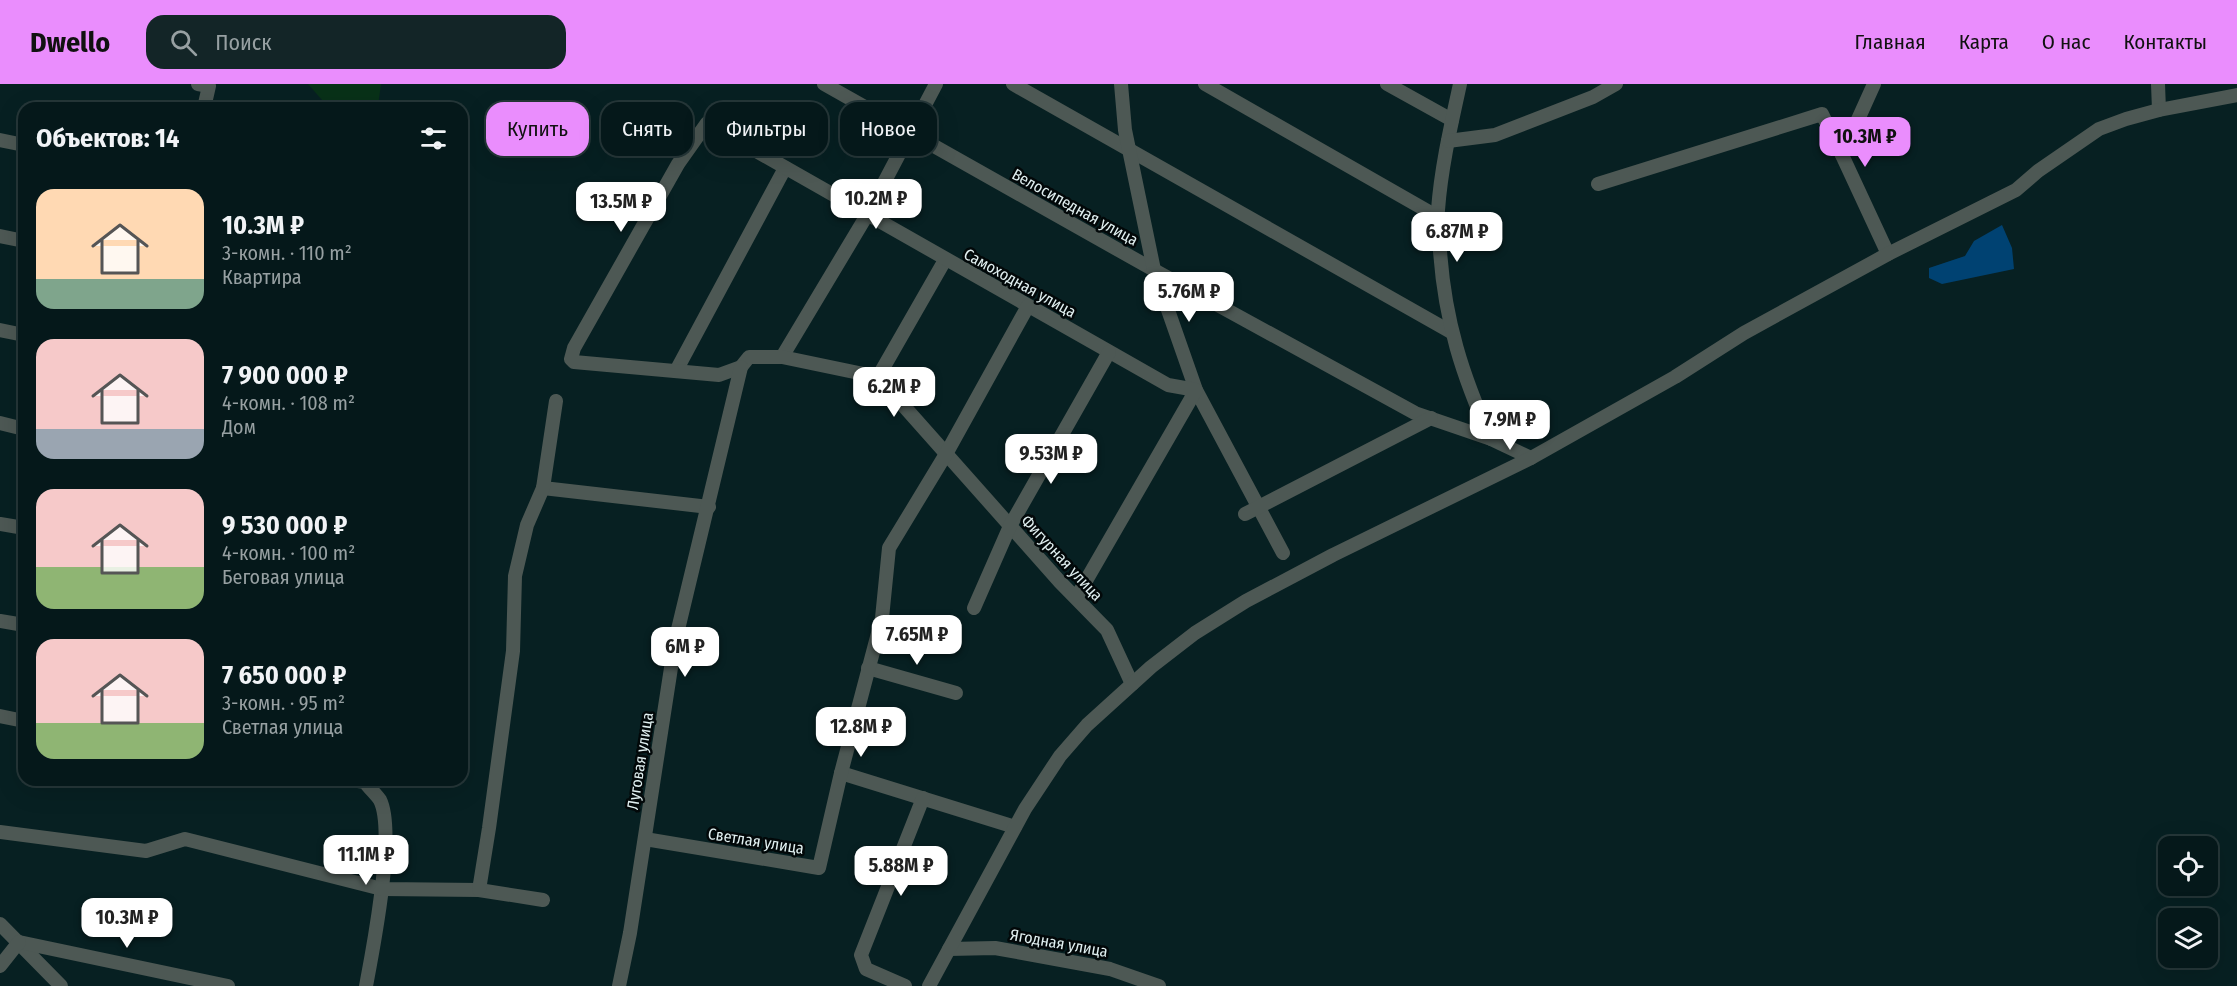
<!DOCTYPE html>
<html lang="ru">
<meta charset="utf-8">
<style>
:root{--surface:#05181a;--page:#132527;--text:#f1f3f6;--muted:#97a0a2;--line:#263739;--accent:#ea8dfd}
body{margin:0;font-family:"Fira Sans Condensed",sans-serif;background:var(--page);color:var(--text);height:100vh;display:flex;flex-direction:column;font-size:22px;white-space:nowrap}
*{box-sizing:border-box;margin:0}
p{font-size:20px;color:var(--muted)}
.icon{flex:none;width:33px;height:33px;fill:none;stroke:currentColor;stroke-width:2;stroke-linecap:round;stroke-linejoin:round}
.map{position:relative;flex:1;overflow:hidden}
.side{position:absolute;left:18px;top:18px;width:450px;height:684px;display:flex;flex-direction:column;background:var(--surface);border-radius:18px;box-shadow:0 6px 24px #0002,0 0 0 2px var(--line)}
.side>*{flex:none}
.banner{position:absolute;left:486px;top:18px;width:570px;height:54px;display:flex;gap:12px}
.fabs{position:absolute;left:2158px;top:752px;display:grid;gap:12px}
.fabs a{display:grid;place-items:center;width:60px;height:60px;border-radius:12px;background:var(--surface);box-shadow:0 6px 24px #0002,0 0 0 2px var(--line);font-size:30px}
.price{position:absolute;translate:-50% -51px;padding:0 14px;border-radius:12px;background:#fff;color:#222;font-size:20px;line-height:39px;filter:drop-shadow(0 2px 3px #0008)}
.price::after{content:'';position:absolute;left:50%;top:36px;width:18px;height:14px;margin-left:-9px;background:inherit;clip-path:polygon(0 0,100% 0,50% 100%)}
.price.active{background:var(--accent);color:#111}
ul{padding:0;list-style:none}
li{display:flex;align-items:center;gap:18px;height:150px;padding:0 18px}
li span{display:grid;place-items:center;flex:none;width:168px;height:120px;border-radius:18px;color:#555}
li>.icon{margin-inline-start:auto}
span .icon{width:72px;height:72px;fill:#fffc;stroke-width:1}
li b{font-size:26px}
h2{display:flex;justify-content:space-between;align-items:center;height:72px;padding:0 18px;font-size:26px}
.pill{padding:0 21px;border-radius:18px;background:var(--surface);box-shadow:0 6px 24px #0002,0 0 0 2px var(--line);font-size:21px;line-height:54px}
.pill.active{background:var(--accent);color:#111}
header{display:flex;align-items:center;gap:36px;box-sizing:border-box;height:84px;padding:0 30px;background:var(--accent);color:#111}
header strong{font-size:28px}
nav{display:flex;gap:33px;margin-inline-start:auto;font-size:21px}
.search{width:420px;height:54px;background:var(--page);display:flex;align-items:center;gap:15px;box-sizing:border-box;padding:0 21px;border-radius:18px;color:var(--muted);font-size:22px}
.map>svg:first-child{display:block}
.green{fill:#083118}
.water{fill:#004272}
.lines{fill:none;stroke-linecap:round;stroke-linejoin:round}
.minor{stroke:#4d5854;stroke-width:14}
.labels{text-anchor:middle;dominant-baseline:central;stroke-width:5;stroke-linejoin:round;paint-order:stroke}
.street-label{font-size:16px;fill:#e1f0f1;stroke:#020809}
</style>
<header>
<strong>Dwello</strong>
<div class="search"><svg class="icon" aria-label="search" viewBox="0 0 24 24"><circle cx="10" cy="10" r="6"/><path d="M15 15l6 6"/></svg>Поиск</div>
<nav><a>Главная</a><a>Карта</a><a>О нас</a><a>Контакты</a></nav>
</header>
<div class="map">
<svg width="2237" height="902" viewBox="0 0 2237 902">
<rect width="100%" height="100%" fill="#072022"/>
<!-- green -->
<polygon class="green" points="308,0 381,0 378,22 329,24"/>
<!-- water -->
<polygon class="water" points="2002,141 2012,164 2014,185 1942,200 1929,194 1929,184 1965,172 1974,157"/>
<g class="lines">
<!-- minor -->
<g class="minor">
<polyline points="198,0 209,2 204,24"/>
<polyline points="824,0 1154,186 1415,329 1491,355 1531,374"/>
<polyline points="1013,0 1451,248"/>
<polyline points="1121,0 1125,46 1154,186 1196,306 1283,469"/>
<polyline points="1205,0 1438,133"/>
<polyline points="1387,0 1452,36"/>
<path d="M1460,0C1451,41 1441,84 1438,126C1437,139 1440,154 1440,167C1445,237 1462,291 1491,355"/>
<polyline points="1874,0 1842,71 1888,170"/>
<polyline points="2158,0 2159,26"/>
<polyline points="0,56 24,61"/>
<polyline points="1448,57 1495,51 1593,13 1616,0"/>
<polyline points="1598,100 1822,30 1842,71"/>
<polyline points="0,152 24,157"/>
<polyline points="0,246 24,251"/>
<polyline points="782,273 867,131 936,0"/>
<polyline points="676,287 785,84"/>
<polyline points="878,293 945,176"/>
<polyline points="0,339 24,345"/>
<polyline points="543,404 709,423"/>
<polyline points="1245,430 1431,334"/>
<polyline points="0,440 24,444"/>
<polyline points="1076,514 1196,306 1168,301 707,39 678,80 574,264 571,275 574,278 719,291 741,283 749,273 782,273 878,293 1060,498 1107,546 1132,600"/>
<polyline points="974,524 1010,442 1109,268"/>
<polyline points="0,537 24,541"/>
<polyline points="868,584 956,609"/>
<polyline points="0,632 24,637"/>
<polyline points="841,689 1015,743"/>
<path d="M351,696L365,698C369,704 376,710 380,716C396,748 373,865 366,902"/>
<polyline points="0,748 146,767 185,755 382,805 479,806 543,816"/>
<polyline points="645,755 819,784 841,689 882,534 889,464 946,370 1028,222"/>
<polyline points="479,806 489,744 513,567 515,492 527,441 543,404 556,317"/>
<polyline points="0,840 61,902"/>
<polyline points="19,858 228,902"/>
<polyline points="949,865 995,864 1110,885 1159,902"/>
<polyline points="0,882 19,858"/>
<polyline points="619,902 630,849 675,558 741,283"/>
<polyline points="905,902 866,885 861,871 923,714"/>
<polyline points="929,902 1025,725 1060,672 1087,641 1151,583 1195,549 1246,517 1333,471 1531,374 1675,293 1744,249 1888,170 2016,106 2038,87 2099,45 2126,35 2159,26 2237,11"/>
</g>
</g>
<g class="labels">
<!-- street labels -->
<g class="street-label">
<text transform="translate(1075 123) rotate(29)">Велосипедная улица</text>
<text transform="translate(1020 199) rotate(29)">Самоходная улица</text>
<text transform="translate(1062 474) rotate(47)">Фигурная улица</text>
<text transform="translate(640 677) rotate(-81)">Луговая улица</text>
<text transform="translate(756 757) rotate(9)">Светлая улица</text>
<text transform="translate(1059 859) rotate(10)">Ягодная улица</text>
</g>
</g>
</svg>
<div class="fabs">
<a><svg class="icon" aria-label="locate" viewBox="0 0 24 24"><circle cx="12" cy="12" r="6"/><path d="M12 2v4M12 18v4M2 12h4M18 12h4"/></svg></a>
<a><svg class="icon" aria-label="layers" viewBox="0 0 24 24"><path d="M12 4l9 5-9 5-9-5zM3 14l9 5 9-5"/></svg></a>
</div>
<b class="price active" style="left:1865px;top:84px">10.3M ₽</b>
<b class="price" style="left:876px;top:146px">10.2M ₽</b>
<b class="price" style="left:621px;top:149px">13.5M ₽</b>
<b class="price" style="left:1457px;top:179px">6.87M ₽</b>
<b class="price" style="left:1189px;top:239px">5.76M ₽</b>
<b class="price" style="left:894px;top:334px">6.2M ₽</b>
<b class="price" style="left:1510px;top:367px">7.9M ₽</b>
<b class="price" style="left:1051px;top:401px">9.53M ₽</b>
<b class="price" style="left:917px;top:582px">7.65M ₽</b>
<b class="price" style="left:685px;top:594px">6M ₽</b>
<b class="price" style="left:861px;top:674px">12.8M ₽</b>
<b class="price" style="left:366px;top:802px">11.1M ₽</b>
<b class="price" style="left:901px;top:813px">5.88M ₽</b>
<b class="price" style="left:127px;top:865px">10.3M ₽</b>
<div class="banner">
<a class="pill active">Купить</a>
<a class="pill">Снять</a>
<a class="pill">Фильтры</a>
<a class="pill">Новое</a>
</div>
<section class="side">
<h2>Объектов: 14<svg class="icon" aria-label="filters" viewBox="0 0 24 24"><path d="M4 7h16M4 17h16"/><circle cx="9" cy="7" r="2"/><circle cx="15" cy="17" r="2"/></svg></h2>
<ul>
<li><span style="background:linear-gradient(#ffd9b3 75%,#7fa58c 0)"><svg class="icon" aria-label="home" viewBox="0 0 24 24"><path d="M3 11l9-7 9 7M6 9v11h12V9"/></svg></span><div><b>10.3M ₽</b><p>3-комн. · 110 m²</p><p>Квартира</p></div></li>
<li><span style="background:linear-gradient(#f6c9c9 75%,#9aa5b1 0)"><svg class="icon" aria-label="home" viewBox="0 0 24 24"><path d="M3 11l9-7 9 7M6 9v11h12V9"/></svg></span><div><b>7 900 000 ₽</b><p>4-комн. · 108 m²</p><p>Дом</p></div></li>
<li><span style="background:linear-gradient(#f6c9c9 65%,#8fb573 0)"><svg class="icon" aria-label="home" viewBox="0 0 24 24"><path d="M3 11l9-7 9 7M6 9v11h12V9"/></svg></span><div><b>9 530 000 ₽</b><p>4-комн. · 100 m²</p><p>Беговая улица</p></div></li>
<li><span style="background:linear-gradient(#f6c9c9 70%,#8fb573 0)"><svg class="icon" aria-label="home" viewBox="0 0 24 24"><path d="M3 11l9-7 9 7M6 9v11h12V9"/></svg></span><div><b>7 650 000 ₽</b><p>3-комн. · 95 m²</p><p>Светлая улица</p></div></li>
</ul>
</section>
</div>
